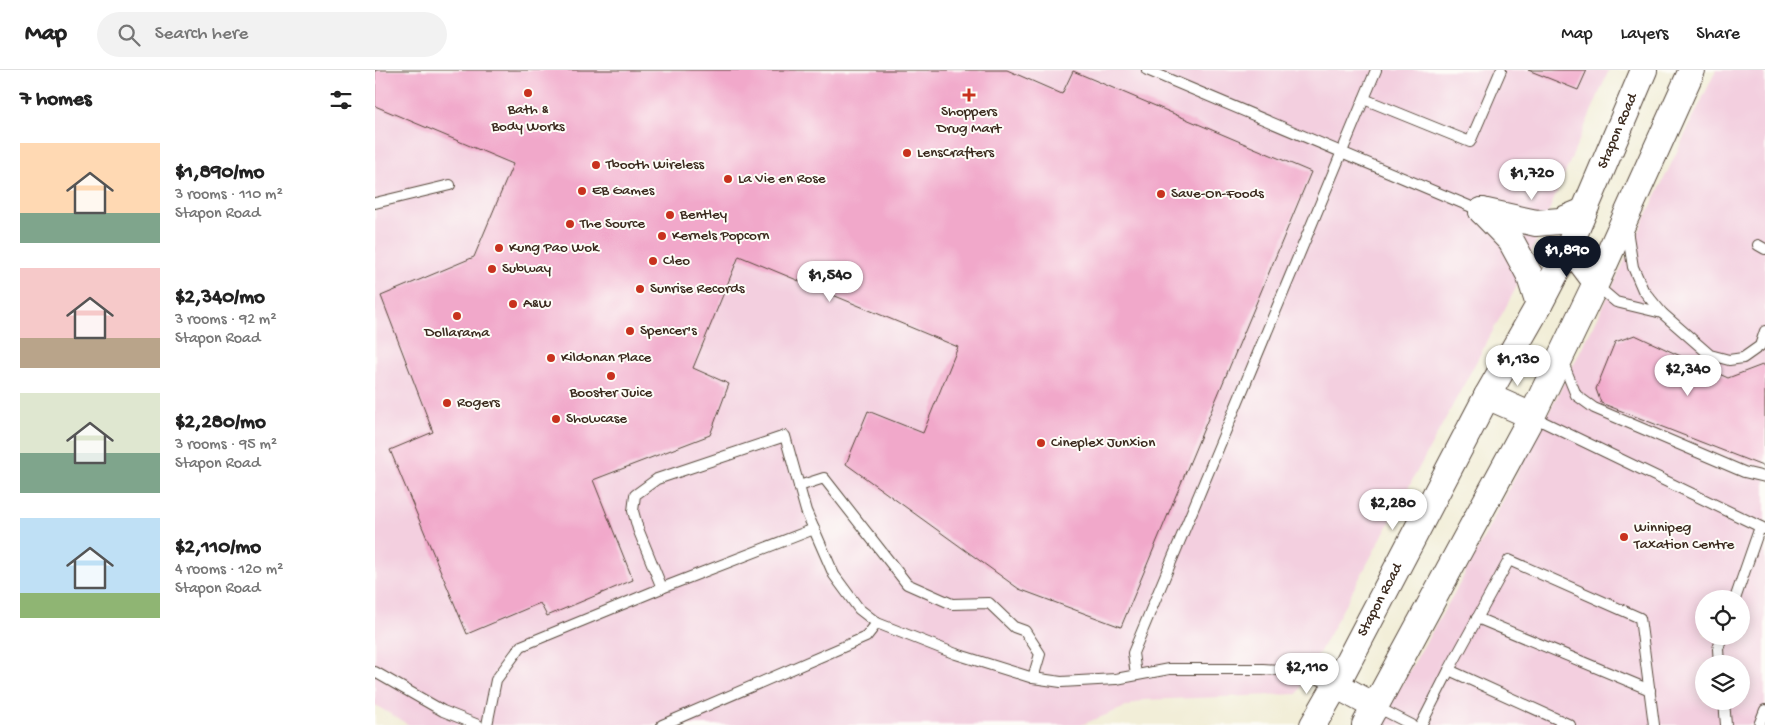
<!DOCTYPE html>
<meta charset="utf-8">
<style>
:root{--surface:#fff;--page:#f2f2f2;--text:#222;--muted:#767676;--line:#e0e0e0;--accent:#111827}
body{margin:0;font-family:"Gochi Hand",sans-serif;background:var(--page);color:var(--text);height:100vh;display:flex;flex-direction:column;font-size:19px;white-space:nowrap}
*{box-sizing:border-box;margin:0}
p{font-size:16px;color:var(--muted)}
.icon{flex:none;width:28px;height:28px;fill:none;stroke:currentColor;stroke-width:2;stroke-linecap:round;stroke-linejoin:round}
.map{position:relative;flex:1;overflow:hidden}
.drawer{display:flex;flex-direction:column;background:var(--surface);width:375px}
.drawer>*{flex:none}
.controls{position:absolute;left:1320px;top:520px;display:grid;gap:10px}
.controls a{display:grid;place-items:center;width:55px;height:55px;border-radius:50%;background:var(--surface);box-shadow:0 2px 12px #0003;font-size:25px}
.price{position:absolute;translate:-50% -42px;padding:0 11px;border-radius:18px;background:#fff;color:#222;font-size:16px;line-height:32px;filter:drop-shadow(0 1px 2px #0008)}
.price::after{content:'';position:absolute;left:50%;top:30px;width:15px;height:11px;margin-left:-8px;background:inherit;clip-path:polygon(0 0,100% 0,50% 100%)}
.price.current{background:var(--accent);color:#fff}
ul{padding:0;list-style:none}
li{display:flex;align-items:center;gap:15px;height:125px;padding:0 20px}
li span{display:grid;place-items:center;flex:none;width:140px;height:100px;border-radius:0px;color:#555}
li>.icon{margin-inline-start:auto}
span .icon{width:60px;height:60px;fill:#fffc;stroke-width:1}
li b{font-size:21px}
h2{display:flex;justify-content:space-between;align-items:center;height:60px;padding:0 20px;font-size:21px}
header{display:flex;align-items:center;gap:30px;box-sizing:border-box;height:70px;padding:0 25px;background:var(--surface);border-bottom:1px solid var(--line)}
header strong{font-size:24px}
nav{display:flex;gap:28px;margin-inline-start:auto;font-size:18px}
.search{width:350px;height:45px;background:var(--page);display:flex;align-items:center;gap:12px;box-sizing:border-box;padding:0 18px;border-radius:28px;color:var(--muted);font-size:19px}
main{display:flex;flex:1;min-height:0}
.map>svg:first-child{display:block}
.built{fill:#f3cfdf;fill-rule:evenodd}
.building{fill:#f1a8ca}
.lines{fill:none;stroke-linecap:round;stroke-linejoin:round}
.service-casing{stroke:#56473a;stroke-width:12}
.minor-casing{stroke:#56473a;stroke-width:23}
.tertiary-casing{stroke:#56473a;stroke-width:28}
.service{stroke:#fff;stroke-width:10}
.minor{stroke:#fff;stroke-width:21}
.tertiary{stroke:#fff;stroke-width:26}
.poi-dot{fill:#c8321e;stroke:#fdfcf7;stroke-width:2}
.labels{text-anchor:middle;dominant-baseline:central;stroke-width:4;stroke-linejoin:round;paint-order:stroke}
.poi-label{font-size:15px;fill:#3b2a1e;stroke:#fdfcf7;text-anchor:start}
.street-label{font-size:15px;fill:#3b2a1e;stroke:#fdfcf7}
</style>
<header>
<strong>Map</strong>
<div class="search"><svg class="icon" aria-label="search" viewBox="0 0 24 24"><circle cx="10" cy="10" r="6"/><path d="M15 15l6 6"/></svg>Search here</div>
<nav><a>Map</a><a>Layers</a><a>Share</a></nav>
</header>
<main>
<section class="drawer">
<h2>7 homes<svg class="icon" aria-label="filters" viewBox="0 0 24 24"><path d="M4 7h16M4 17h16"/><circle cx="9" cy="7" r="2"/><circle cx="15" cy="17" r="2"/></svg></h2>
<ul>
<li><span style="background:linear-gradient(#ffd9b3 70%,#7fa58c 0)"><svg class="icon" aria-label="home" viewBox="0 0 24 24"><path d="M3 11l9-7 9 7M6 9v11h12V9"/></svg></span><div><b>$1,890/mo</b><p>3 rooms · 110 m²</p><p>Stapon Road</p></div></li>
<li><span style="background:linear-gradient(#f6c9c9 70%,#b9a48a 0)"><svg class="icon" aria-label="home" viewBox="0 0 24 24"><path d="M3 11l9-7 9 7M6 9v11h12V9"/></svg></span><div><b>$2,340/mo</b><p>3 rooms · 92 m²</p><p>Stapon Road</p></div></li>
<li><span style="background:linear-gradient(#dfe7d0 60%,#7fa58c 0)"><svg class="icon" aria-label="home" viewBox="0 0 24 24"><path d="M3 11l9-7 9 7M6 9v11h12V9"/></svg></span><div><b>$2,280/mo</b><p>3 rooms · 95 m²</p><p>Stapon Road</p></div></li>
<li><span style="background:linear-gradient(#bfe0f5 75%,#8fb573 0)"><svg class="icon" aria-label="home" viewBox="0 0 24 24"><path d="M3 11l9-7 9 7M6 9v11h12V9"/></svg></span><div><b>$2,110/mo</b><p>4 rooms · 120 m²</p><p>Stapon Road</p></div></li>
</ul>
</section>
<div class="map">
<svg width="1390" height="655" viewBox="0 0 1390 655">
<rect width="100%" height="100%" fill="#fdfcf7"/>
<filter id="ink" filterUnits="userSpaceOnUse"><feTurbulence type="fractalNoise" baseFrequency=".02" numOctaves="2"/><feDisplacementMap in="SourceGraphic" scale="10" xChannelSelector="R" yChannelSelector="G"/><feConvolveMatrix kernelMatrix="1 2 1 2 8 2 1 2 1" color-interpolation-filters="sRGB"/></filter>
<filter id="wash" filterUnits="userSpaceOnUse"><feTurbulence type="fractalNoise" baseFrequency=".0096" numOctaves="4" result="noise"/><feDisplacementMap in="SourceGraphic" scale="20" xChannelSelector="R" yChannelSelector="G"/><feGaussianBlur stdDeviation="1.12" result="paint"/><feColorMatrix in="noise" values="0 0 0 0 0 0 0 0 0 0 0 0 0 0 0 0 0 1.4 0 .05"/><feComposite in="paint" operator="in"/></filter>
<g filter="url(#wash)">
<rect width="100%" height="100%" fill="#f2eed8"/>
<!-- built -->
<g class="built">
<polygon points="0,0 1234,0 1141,218 922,624 768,630 706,655 34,655 0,635"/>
<path d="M1341,0H1390V655H1003L1085,513L1220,253ZM1329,529H1366V566H1329ZM1329,594H1366V631H1329Z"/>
</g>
<g id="blocks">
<!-- building -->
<g class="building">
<polygon points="0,0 632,0 687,24 698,1 936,102 746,557 644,519 471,394 493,341 548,363 583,277 364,186 318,298 354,314 335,365 218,410 258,510 172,546 165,533 92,564 15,380 58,362 6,226 99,187 138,94 0,36"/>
<polygon points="1153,0 1212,0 1203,20"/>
<polygon points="1260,265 1353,308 1390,294 1390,397 1226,333 1221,319 1240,272"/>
</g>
</g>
</g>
<g filter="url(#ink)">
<use href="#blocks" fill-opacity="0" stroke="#56473a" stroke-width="1"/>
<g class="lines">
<defs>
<g id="service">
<polyline points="772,0 1106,141"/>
<polyline points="989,29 1095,72 1126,0"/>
<polyline points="0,133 75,115"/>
<polyline points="1252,160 1258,197 1268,220 1287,243 1335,285 1354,290 1368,288 1385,276 1390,261"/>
<polyline points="1383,175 1390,179"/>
<polyline points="1221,215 1241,232 1287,243"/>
<polyline points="1188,293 1201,325 1219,338 1369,402 1390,407"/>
<polyline points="1158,347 1390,459"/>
<polyline points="424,416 449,408 532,514 577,534 614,533 639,557 650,561 665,584 658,608"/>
<polyline points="287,518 263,459 258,441 260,425 282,409 410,366 431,441 459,505 484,539 502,553 581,584 658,608 686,612 741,609 794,599 888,599 921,601 960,615"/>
<polyline points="1360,529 1385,457"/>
<polyline points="1102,548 1275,620"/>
<polyline points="1344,594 1343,579 1347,566"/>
<polyline points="1074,600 1195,655"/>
<polyline points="0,602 68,641 103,655"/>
<polyline points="761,605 758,583 1001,0"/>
<polyline points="1349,631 1351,655"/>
<polyline points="1002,637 1037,655"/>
<polyline points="112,655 121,610 146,576 287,518 439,459"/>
<polyline points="287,655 491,567 502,553"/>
<polyline points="1046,655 1074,600 1134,490 1265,548 1279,655"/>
<polyline points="1384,655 1390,640"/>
</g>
<polyline id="minor" points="1193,179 1220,215"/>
<g id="tertiary">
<polyline points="1107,141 1136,171 1154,204 1164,235"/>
<polyline points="1107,141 1161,153 1185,151 1209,141"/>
<polyline points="1112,326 1157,346"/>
<polyline points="961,615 1001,637"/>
<path id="s1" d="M938,655L961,615L1112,326L1164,235L1193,179L1269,0"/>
<polyline points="990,655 1157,346 1220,215 1317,0"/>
</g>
</defs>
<!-- service casing -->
<use href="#service" class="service-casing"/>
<!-- minor casing -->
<use href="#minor" class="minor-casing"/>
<!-- tertiary casing -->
<use href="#tertiary" class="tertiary-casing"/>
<!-- service -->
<use href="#service" class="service"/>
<!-- minor -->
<use href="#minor" class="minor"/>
<!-- tertiary -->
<use href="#tertiary" class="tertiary"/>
</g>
</g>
<!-- markers -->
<g class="poi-dot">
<circle cx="153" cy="23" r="5"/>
<path d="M591.5 17.5h5v5h5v5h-5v5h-5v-5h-5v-5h5z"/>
<circle cx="532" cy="83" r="5"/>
<circle cx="221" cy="95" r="5"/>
<circle cx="353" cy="109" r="5"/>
<circle cx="207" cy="121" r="5"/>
<circle cx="786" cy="124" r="5"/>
<circle cx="295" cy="145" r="5"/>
<circle cx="195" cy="154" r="5"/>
<circle cx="287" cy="166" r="5"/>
<circle cx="124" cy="178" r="5"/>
<circle cx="278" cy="191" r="5"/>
<circle cx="117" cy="199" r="5"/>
<circle cx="265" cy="219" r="5"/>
<circle cx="138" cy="234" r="5"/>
<circle cx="82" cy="246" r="5"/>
<circle cx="255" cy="261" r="5"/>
<circle cx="176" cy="288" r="5"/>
<circle cx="236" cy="306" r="5"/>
<circle cx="72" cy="333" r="5"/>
<circle cx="181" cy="349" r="5"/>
<circle cx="666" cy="373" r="5"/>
<circle cx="1249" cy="467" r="5"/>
</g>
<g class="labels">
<!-- poi labels -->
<g class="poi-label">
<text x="153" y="40" text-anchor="middle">Bath &amp;<tspan x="153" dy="17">Body Works</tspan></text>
<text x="594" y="42" text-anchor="middle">Shoppers<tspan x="594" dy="17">Drug Mart</tspan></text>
<text x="542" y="83">LensCrafters</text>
<text x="231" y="95">Tbooth Wireless</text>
<text x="363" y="109">La Vie en Rose</text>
<text x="217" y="121">EB Games</text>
<text x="796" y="124">Save-On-Foods</text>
<text x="305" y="145">Bentley</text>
<text x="205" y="154">The Source</text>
<text x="297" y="166">Kernels Popcorn</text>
<text x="134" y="178">Kung Pao Wok</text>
<text x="288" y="191">Cleo</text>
<text x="127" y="199">Subway</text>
<text x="275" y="219">Sunrise Records</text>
<text x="148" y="234">A&amp;W</text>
<text x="265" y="261">Spencer's</text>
<text x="82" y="263" text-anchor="middle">Dollarama</text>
<text x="186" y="288">Kildonan Place</text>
<text x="236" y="323" text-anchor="middle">Booster Juice</text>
<text x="82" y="333">Rogers</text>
<text x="191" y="349">Showcase</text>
<text x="676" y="373">Cineplex Junxion</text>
<text x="1259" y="458">Winnipeg<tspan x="1259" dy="17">Taxation Centre</tspan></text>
</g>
<!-- street labels -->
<g class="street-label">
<text stroke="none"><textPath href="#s1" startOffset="668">Stapon Road</textPath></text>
<text stroke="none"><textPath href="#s1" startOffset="142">Stapon Road</textPath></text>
</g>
</g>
</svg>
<div class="controls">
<a><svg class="icon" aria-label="locate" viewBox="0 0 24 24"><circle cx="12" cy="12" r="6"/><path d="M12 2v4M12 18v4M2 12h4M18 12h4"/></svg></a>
<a><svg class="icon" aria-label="layers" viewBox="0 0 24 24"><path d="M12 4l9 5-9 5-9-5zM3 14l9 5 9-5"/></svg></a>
</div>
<b class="price" style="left:1157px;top:131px">$1,720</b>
<b class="price current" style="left:1192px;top:208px">$1,890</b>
<b class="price" style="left:455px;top:233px">$1,540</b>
<b class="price" style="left:1143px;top:317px">$1,130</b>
<b class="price" style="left:1313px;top:327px">$2,340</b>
<b class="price" style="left:1018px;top:461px">$2,280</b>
<b class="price" style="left:932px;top:625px">$2,110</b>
</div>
</main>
